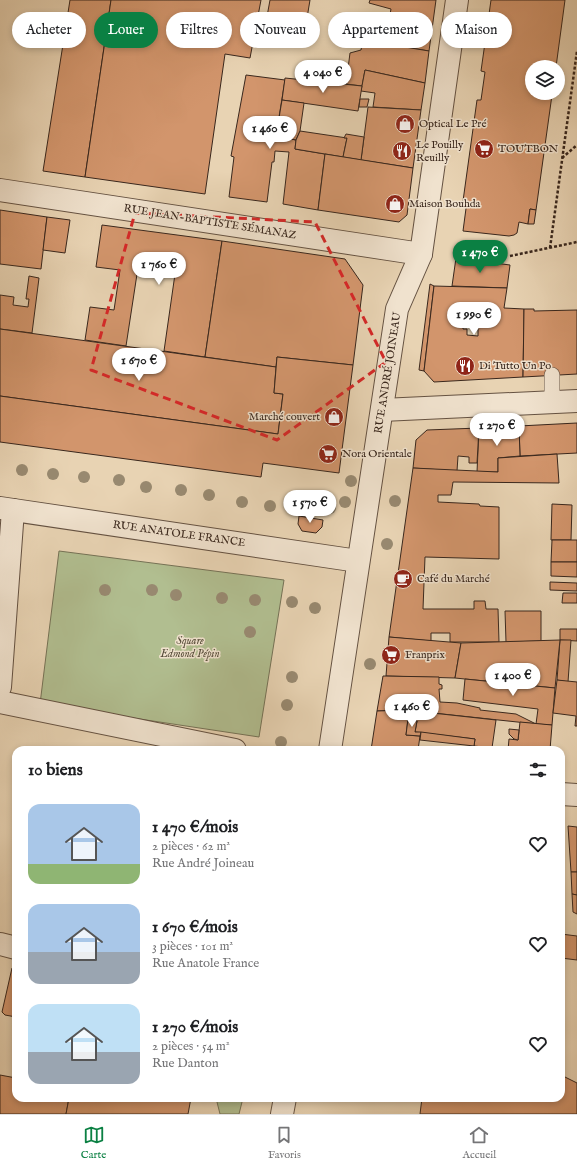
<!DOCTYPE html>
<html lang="fr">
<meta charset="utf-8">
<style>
:root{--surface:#fff;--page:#f6f6f6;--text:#202124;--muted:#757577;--line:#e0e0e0;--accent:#0b8043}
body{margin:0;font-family:"IM FELL English",serif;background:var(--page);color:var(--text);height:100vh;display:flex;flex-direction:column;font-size:15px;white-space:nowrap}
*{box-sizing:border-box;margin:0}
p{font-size:13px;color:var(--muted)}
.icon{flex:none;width:22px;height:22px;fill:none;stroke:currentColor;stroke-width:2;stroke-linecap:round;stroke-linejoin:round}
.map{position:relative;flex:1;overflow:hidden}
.panel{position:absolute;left:12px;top:746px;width:553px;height:356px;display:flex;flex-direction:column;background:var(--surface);border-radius:12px;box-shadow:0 2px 6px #0003}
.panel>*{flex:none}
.guide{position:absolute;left:12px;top:12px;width:553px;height:36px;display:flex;gap:8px}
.tools{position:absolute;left:525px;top:60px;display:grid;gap:8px}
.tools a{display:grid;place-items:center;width:40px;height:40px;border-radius:50%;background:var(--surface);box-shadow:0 2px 6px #0003;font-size:20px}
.price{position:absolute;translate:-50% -34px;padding:0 9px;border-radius:14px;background:#fff;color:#222;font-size:13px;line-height:26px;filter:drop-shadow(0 1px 2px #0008)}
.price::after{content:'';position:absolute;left:50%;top:24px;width:12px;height:9px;margin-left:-6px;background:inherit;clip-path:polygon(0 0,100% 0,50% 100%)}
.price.active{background:var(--accent);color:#fff}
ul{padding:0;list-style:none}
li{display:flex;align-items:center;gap:12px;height:100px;padding:0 16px}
li span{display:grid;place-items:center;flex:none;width:112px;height:80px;border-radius:12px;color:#555}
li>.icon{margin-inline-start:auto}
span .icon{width:48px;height:48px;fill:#fffc;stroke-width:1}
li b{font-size:17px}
h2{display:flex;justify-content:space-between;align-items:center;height:48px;padding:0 16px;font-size:17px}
.tag{padding:0 14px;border-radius:18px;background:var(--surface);box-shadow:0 2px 6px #0003;font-size:14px;line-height:36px}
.tag.active{background:var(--accent);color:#fff}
.menu{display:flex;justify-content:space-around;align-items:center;height:56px;border-top:1px solid var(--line);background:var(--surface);font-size:11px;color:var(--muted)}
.menu a{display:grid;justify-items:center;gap:2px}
.menu .active{color:var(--accent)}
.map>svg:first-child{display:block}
.green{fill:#b1be90;stroke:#757256}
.building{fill:#d2956c;stroke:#39271d;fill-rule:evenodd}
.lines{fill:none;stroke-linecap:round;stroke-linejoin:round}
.lane-casing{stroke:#655242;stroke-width:16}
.street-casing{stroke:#655242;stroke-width:24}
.path{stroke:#39271d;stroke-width:2.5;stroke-dasharray:3 2;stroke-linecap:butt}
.lane{stroke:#f0e2ce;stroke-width:15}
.street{stroke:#f0e2ce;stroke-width:22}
.tree{fill:#988970}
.marked{fill:none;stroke:#d62828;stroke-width:3;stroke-dasharray:8 5;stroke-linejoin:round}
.labels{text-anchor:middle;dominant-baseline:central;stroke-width:3;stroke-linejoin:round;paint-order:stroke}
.poi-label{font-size:11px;fill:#39271d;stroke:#f0e2ce;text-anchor:start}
.street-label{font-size:11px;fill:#39271d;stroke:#f0e2ce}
.park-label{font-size:11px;font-style:italic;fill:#574d3a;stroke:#f0e2ce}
</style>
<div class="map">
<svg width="577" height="1114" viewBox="0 0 577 1114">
<rect width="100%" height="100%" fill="#e8d3b3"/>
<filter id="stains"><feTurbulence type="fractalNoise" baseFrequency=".005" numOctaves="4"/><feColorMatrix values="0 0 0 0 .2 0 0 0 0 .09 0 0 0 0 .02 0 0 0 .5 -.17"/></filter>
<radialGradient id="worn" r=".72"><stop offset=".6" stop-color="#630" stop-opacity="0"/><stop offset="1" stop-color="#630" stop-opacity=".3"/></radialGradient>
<!-- green -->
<g class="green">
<polygon points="59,551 284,580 259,737 40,704"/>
<polygon points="216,1098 243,1098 239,1114 220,1114"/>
</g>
<!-- building -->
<g class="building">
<polygon points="70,0 111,0 85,177 43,171"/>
<polygon points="111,0 261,0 250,58 225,54 205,194 85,177"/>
<polygon points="270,0 310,0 305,30 266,22"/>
<polygon points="370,0 436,0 429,51 338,36 342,15 383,22 383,23 388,25 391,9 369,3"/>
<polygon points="491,0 565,0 556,67 532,67 532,93 552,95 536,210 530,209 528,224 519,222 517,233 514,235 509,236 463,231 467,201 463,201 477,100 481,100 485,72 481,71"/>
<polygon points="363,40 429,51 425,83 365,70 362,86 346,84 350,53 361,50"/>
<polygon points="365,70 425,83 421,110 373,107 375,93 361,91"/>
<polygon points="246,75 285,80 276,136 296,140 295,149 325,154 318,210 283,204 289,152 275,151 274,162 272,162 267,202 229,197 234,157 231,156"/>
<polygon points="285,78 362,86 358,111 282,100"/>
<polygon points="360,99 369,99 367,107 359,107"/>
<polygon points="282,100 304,103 300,131 296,140 276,136"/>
<polygon points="368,107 421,110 413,168 361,160"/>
<polygon points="300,131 347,138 343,157 295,149 296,140"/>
<polygon points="346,134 364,137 361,160 343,157 347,138 344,138"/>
<polygon points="325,154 413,168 407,215 399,222 318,210"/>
<polygon points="530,209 536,210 534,224 528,224"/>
<polygon points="0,210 47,217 41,269 0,264"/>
<polygon points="47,217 70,220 65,253 43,250"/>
<polygon points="102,225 222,241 205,357 164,351 176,267 139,261 126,346 85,340 90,307 114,310 120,270 96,267"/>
<polygon points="222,241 345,259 363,285 353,365 277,357 276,367 205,357"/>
<polygon points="456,258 510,265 507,288 452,286"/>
<polygon points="29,276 39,278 32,333 0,329 0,295 14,297 13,305 28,307 29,299 26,299"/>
<polygon points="430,284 434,286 424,371 419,370"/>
<path d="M434,286L507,288L504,308L524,309L523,377L434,382L424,371ZM463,309H478V336L467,335V329H463Z"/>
<polygon points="524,309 534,309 534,311 577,310 577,374 523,377"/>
<polygon points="0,329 276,367 274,393 283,394 278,434 0,396"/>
<polygon points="277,357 353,365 339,473 263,463 261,477 0,442 0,396 278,434 283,394 274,393"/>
<polygon points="577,423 577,453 520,456 519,426"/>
<polygon points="519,426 520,456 498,458 498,472 477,472 479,428"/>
<polygon points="479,428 477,463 469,463 469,457 458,456 457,471 413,468 416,440 427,430"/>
<polygon points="557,454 559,483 453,482 451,495 438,495 438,502 479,504 480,506 499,507 499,559 425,557 423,609 474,609 474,601 485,601 486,609 498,609 499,642 450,642 450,633 431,633 431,641 389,637 413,468 498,472 498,458"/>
<polygon points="552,504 572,505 571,540 551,540"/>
<polygon points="299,516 323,520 322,527 316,533 302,531 298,524"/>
<polygon points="552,540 577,540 577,562 551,562"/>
<polygon points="551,562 577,562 577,577 551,576"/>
<polygon points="550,582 577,583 577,591 550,590"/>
<polygon points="563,593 577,593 577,603 562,603"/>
<polygon points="505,611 541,611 541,641 506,642"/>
<polygon points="560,629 577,629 577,641 560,640"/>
<polygon points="389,637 461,643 455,678 386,676"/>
<polygon points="560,640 571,640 568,682 557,680"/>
<polygon points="560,640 555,688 455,678 461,643"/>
<polygon points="383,676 439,677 439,684 442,685 442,689 439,689 440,702 457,703 480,708 480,710 516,714 536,724 405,710 377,711"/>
<polygon points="465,679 555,688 552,725 536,724 538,709 463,700"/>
<polygon points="557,680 577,682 577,726 575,726 576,716 553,713"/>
<polygon points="405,710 496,720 492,748 474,746 475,739 415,732 417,721 408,719 406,735 420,736 418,750 371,750 377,711"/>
<polygon points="408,719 417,721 415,732 421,732 420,736 406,735"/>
<polygon points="520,722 552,725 550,750 508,750 509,739 518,740"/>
<polygon points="509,729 519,730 518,740 514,739 509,734"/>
<polygon points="421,732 475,739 474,746 420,740"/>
<polygon points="568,826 577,827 577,872 571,872"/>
<polygon points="571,872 577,872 577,895 572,894"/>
<polygon points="572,894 577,895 577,914 573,912"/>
<polygon points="561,934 577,936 577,960 561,958"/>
<polygon points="12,968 16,969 16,1017 5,1015 2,1012"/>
<polygon points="0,1075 16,1078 16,1098 69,1098 66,1114 0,1114"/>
<polygon points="561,1075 577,1083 577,1114 420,1114 422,1098 561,1098"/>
<polygon points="69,1098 144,1098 153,1100 153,1098 191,1098 188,1114 66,1114"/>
</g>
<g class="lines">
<defs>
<polyline id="lane" points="552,375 552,403"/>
<g id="street">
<polyline points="0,190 421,254"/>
<polyline points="382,410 577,401"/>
<polyline points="0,508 358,561"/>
<polyline points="0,687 13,510"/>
<polyline points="0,702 235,750"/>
<polyline points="330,750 397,309 421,254 457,0"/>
<polyline points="561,794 577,795"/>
<polyline points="0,944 16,948"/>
<polyline points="282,1114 285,1098"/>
</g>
</defs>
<!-- lane casing -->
<use href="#lane" class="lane-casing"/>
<!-- street casing -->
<use href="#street" class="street-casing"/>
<!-- path -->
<g class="path">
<polyline points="562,158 577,145"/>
<polyline points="550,248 577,51"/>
<polyline points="510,256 577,242"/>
</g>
<!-- lane -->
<use href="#lane" class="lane"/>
<!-- street -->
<use href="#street" class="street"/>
</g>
<!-- trees -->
<g class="tree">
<circle cx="22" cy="470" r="6"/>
<circle cx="53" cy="474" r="6"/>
<circle cx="84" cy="477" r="6"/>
<circle cx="119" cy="480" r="6"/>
<circle cx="351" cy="481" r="6"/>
<circle cx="146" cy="487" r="6"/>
<circle cx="181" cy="490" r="6"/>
<circle cx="209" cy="495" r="6"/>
<circle cx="395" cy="501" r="6"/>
<circle cx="242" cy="502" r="6"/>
<circle cx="345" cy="502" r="6"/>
<circle cx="296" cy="505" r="6"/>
<circle cx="270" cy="506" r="6"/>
<circle cx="330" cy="508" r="6"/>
<circle cx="387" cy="544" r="6"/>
<circle cx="105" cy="590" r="6"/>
<circle cx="152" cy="590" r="6"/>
<circle cx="176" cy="595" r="6"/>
<circle cx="222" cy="598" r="6"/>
<circle cx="255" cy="600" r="6"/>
<circle cx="292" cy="602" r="6"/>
<circle cx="315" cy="608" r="6"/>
<circle cx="250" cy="632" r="6"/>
<circle cx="370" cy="664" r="6"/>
<circle cx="292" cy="677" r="6"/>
<circle cx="287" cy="705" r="6"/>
<circle cx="281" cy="742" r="6"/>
</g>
<!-- marked area -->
<path class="marked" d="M135,213L315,222L386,362L277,440L91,370Z"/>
<!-- icons -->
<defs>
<symbol id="shop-disc" viewBox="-11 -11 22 22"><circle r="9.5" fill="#8f2418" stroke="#f0e2ce"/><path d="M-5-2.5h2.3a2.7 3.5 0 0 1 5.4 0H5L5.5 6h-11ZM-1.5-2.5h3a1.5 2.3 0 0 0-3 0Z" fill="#fff"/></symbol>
<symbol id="supermarket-disc" viewBox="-11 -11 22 22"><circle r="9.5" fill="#8f2418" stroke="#f0e2ce"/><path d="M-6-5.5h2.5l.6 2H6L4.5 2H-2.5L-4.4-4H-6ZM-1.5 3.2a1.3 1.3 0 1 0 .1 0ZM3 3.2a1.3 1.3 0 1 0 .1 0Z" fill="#fff"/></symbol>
<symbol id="restaurant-disc" viewBox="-11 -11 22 22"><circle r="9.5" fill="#8f2418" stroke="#f0e2ce"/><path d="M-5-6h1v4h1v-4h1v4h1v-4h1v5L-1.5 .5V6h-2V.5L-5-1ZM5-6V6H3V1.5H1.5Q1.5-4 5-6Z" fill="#fff"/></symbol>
<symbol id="cafe-disc" viewBox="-11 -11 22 22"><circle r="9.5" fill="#8f2418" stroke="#f0e2ce"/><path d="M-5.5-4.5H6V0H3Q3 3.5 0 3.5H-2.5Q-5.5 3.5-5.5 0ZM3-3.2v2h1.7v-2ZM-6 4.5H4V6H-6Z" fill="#fff"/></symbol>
</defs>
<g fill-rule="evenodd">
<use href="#shop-disc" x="394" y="113" width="22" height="22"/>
<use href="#supermarket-disc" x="473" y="138" width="22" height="22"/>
<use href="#restaurant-disc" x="391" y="140" width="22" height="22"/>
<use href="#shop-disc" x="384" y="193" width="22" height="22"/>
<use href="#restaurant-disc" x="454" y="355" width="22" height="22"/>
<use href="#shop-disc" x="323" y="406" width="22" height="22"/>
<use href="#supermarket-disc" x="317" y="443" width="22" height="22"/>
<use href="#cafe-disc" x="392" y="568" width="22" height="22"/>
<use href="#supermarket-disc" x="380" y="644" width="22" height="22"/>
</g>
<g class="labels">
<!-- poi labels -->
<g class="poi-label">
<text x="419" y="124">Optical Le Pré</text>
<text x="416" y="145">Le Pouilly<tspan x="416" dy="13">Reuilly</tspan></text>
<text x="498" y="149">TOUTBON</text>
<text x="409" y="204">Maison Bouhda</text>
<text x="479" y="366">Di Tutto Un Po</text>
<text x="320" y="417" text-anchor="end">Marché couvert</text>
<text x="342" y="454">Nora Orientale</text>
<text x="417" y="579">Café du Marché</text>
<text x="405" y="655">Franprix</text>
</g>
<!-- street labels -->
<g class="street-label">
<text transform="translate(210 222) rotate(9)">RUE JEAN-BAPTISTE SÉMANAZ</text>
<text transform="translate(388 373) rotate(-81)">RUE ANDRÉ JOINEAU</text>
<text transform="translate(179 534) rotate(8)">RUE ANATOLE FRANCE</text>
</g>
<!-- park labels -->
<g class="park-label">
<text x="190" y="641">Square<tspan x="190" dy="13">Edmond Pépin</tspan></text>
</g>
</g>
<rect width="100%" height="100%" filter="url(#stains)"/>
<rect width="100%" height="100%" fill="url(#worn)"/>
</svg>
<div class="tools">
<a><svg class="icon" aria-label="layers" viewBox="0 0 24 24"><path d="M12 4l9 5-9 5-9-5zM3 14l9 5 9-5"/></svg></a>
</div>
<b class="price" style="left:323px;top:94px">4 040 €</b>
<b class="price" style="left:270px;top:150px">1 460 €</b>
<b class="price active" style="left:480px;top:274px">1 470 €</b>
<b class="price" style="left:159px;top:286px">1 760 €</b>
<b class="price" style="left:474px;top:336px">1 990 €</b>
<b class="price" style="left:139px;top:382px">1 670 €</b>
<b class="price" style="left:497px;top:447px">1 270 €</b>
<b class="price" style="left:310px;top:524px">1 570 €</b>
<b class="price" style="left:513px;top:697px">1 400 €</b>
<b class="price" style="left:412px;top:728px">1 460 €</b>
<div class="guide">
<a class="tag">Acheter</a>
<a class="tag active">Louer</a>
<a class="tag">Filtres</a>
<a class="tag">Nouveau</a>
<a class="tag">Appartement</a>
<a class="tag">Maison</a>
</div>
<section class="panel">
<h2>10 biens<svg class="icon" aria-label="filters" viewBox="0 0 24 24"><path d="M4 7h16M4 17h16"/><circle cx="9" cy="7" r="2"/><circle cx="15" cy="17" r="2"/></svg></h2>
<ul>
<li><span style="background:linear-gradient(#a9c7e8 75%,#8fb573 0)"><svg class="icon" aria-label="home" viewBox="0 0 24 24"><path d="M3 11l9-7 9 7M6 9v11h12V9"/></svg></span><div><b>1 470 €/mois</b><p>2 pièces · 62 m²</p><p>Rue André Joineau</p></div><svg class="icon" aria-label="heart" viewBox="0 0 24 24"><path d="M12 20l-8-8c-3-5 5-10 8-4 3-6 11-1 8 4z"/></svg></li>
<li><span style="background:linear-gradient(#a9c7e8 60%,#9aa5b1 0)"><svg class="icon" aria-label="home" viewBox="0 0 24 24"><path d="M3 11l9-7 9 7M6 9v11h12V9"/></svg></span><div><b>1 670 €/mois</b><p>3 pièces · 101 m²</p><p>Rue Anatole France</p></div><svg class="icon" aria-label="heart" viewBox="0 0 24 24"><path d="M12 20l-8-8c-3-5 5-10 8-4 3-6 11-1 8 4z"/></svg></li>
<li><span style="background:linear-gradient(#bfe0f5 60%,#9aa5b1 0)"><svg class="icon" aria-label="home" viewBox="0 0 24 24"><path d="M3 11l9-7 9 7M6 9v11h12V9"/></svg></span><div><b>1 270 €/mois</b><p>2 pièces · 54 m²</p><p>Rue Danton</p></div><svg class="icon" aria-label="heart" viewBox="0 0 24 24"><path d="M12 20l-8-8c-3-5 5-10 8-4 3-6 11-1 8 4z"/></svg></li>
</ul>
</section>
</div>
<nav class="menu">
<a class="active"><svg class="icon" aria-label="map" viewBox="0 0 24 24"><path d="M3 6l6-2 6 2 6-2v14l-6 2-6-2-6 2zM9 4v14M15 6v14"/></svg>Carte</a>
<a><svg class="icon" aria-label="saved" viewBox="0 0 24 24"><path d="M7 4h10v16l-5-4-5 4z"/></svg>Favoris</a>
<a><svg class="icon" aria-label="home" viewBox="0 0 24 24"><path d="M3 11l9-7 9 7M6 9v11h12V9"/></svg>Accueil</a>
</nav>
